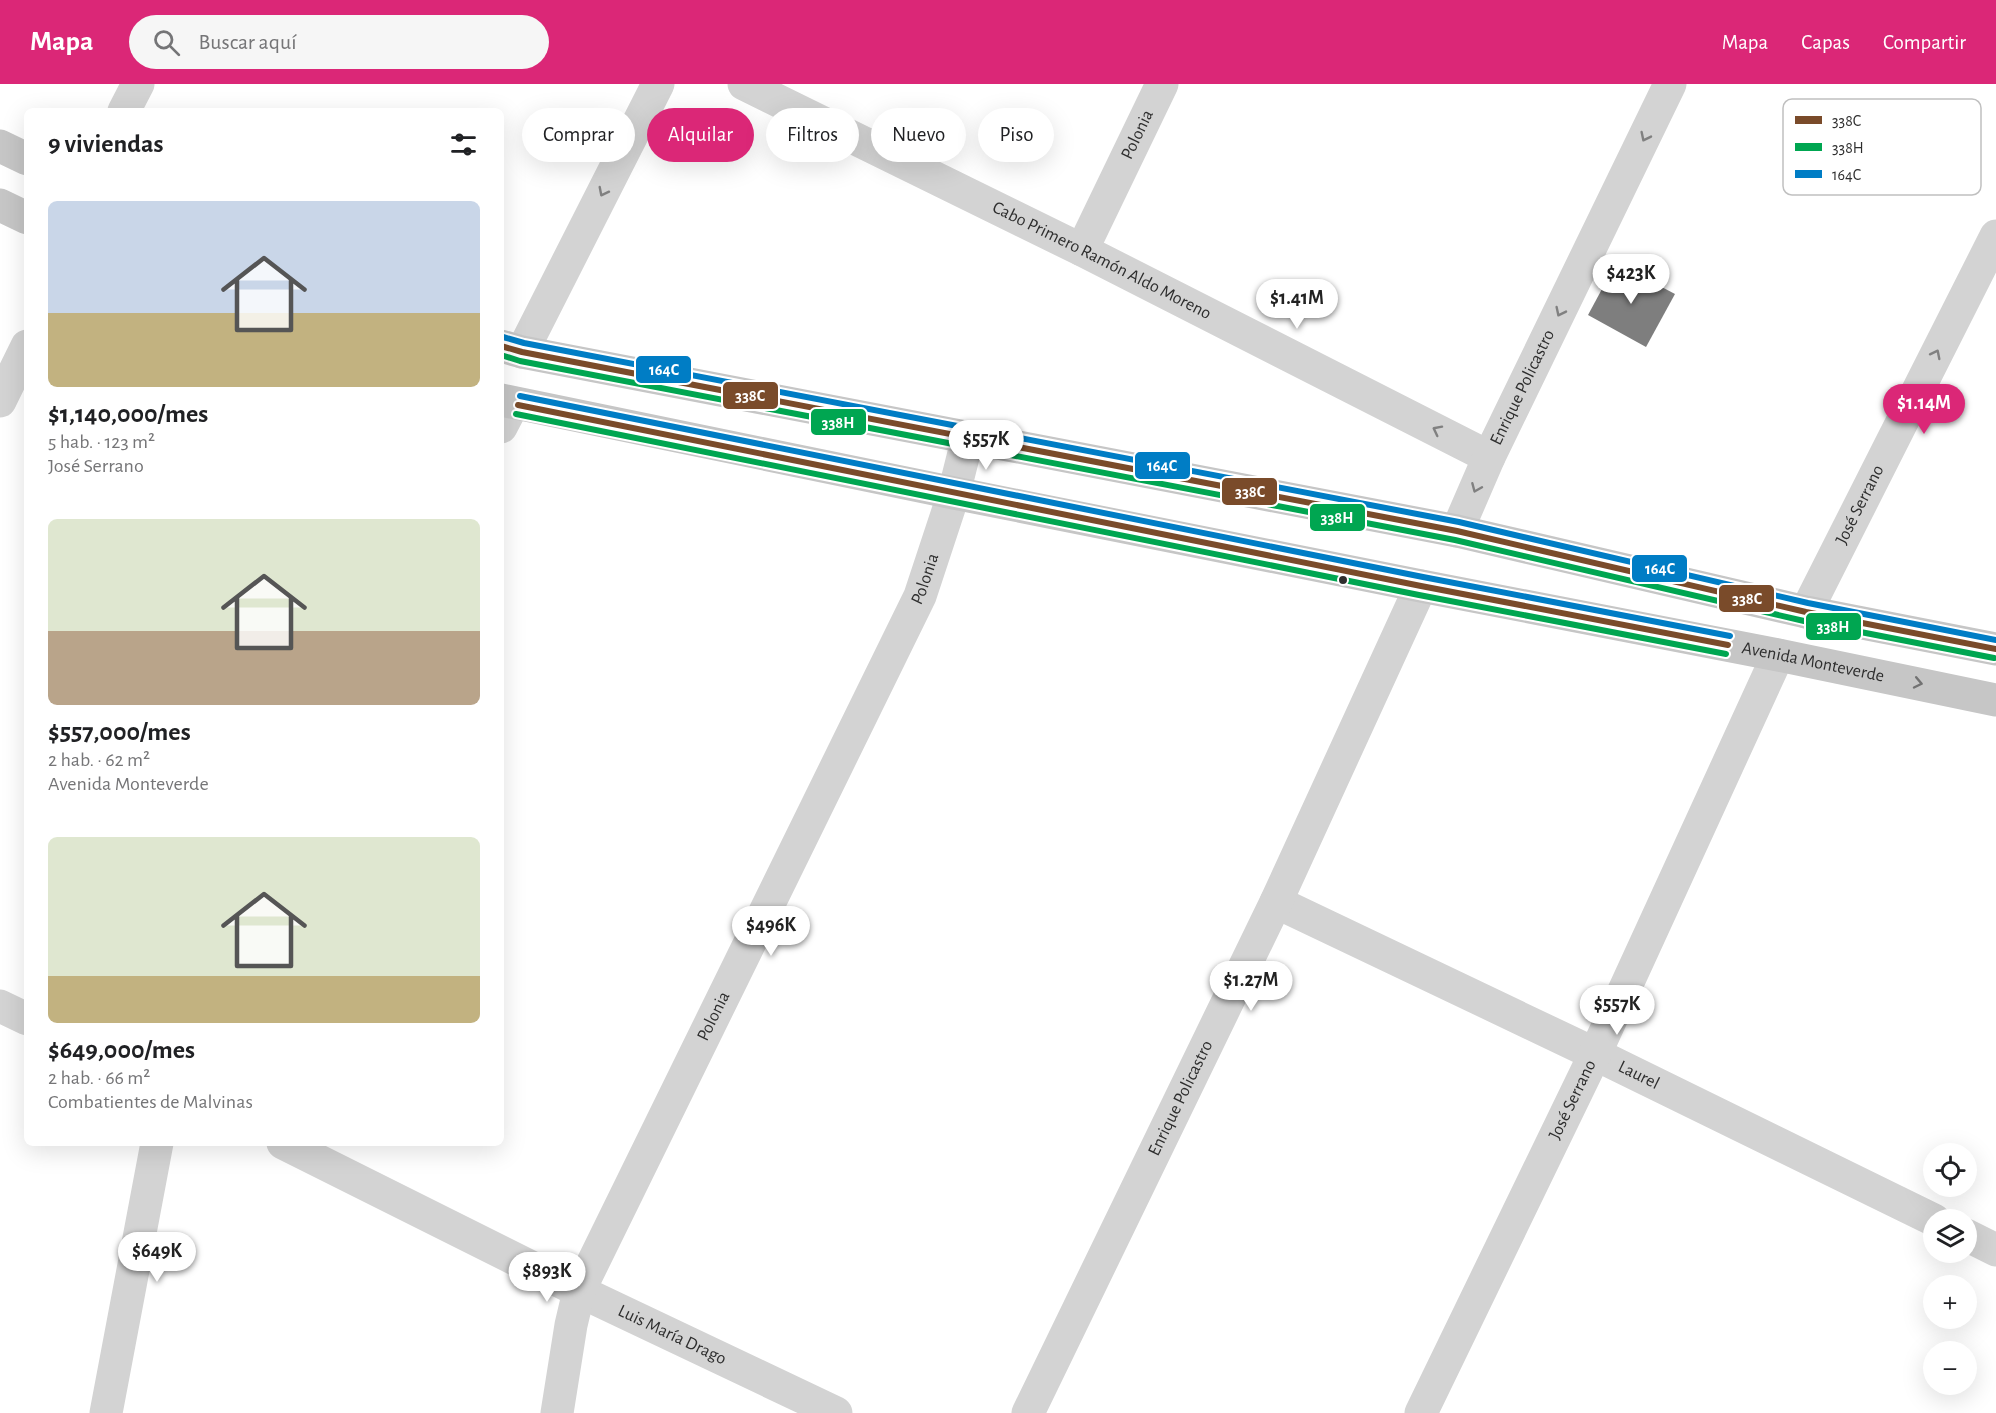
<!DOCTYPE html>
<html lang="es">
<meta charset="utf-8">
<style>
:root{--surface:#fff;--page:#f6f6f6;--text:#202124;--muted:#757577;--accent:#db2777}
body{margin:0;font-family:"Alegreya Sans",sans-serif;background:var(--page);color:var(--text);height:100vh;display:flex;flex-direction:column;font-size:22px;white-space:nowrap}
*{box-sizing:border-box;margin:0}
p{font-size:20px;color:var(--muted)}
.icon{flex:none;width:33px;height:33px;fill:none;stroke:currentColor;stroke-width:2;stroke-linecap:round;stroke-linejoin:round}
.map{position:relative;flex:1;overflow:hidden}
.panel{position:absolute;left:24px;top:24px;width:480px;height:1038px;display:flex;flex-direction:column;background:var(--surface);border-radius:9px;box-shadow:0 6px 24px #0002}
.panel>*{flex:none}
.banner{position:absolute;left:522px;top:24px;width:570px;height:54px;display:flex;gap:12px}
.tools{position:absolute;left:1923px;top:1059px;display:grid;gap:12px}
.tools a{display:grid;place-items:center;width:54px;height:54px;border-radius:50%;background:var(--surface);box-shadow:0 6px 24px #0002;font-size:30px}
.price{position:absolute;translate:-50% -51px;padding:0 14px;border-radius:21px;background:#fff;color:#222;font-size:20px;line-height:39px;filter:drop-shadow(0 2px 3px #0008)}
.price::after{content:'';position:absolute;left:50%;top:36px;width:18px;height:14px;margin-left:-9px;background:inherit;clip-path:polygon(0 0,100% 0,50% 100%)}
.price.current{background:var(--accent);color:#fff}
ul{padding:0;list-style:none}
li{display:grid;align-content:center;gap:12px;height:318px;padding:0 24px}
li span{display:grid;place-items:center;height:186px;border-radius:9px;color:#555}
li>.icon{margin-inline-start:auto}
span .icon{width:108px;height:108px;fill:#fffc;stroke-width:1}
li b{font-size:26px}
h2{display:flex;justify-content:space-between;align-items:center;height:72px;padding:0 24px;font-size:26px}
.tag{padding:0 21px;border-radius:27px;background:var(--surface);box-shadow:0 6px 24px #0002;font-size:21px;line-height:54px}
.tag.current{background:var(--accent);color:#fff}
header{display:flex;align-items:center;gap:36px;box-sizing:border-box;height:84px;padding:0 30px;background:var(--accent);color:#fff}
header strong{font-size:28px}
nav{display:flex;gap:33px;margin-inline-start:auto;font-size:21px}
.search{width:420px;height:54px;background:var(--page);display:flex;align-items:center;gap:15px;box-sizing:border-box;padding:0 21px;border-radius:33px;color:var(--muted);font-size:22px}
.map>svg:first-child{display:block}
.building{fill:#7e7e7e}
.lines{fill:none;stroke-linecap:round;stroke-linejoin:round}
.street{stroke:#d3d3d3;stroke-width:33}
.primary{stroke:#c6c6c6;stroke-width:33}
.bus-1-casing{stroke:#fff;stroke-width:10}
.bus-2-casing{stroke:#fff;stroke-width:10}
.bus-3-casing{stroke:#fff;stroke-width:10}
.bus-1{stroke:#7a4b2a;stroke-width:6}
.bus-2{stroke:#00a651;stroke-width:6}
.bus-3{stroke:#007dc5;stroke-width:6}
.oneway{stroke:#808080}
.oneway2{stroke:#727272}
.bus-dot{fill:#2e2e2e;stroke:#fff;stroke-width:2}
.labels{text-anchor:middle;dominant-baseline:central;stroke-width:6;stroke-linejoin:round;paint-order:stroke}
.street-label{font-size:18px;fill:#2e2e2e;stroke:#fff}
.key{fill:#fff;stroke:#c0c0c0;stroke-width:1.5}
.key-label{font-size:16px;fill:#2e2e2e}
.line-badge{stroke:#fff;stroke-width:2}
.badge-label{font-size:16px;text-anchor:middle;font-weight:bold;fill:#fff}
</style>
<header>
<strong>Mapa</strong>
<div class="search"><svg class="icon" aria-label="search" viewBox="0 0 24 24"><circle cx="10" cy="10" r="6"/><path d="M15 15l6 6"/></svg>Buscar aquí</div>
<nav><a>Mapa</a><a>Capas</a><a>Compartir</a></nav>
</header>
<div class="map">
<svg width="1996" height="1329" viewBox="0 0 1996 1329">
<rect width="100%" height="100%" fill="#fff"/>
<!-- building -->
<polygon class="building" points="1616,179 1675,210 1646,263 1588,231"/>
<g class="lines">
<!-- street -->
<g class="street">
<path id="s1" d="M744,0L1082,166L1489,373"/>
<polyline points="124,27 138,0"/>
<path id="s2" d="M1082,166L1162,0"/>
<polyline points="522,268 658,0"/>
<polyline points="0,317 27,262"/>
<polyline points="501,343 513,320"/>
<path id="s3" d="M1457,447L1489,373L1670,0"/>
<path id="s4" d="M1806,528L1996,152"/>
<path id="s5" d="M1276,818L1595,970L1934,1136"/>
<polyline points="0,922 27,935"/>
<path id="s6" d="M283,1059L579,1207L836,1329"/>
<polyline points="1966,1151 1996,1166"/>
<polyline points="106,1329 157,1059"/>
<path id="s7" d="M557,1329L571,1241L579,1207L920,512L954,409L968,353"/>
<path id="s8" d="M1028,1329L1276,818L1421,502"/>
<path id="s9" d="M1421,1329L1595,970L1778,571"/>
</g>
<!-- primary -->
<g class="primary">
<polyline points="0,62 27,75"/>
<polyline points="0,121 27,134"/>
<polyline points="501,262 522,268 1457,447 1806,528 1996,565"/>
<path id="s10" d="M501,316L954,409L1421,502L1778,571L1996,616"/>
</g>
<defs>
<g id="bus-1">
<polyline points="501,262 522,268 1457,447 1806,528 1996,565"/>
<polyline points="518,321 1421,502 1728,561"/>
</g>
<g id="bus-2">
<polyline points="501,271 520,277 1455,456 1804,537 1994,574"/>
<polyline points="516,330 1419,511 1726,570"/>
</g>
<g id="bus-3">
<polyline points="503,253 524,259 1459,438 1808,519 1996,556"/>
<polyline points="520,312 1423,493 1730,552"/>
</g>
</defs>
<!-- bus-1 casing -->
<use href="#bus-1" class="bus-1-casing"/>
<!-- bus-2 casing -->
<use href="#bus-2" class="bus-2-casing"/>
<!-- bus-3 casing -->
<use href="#bus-3" class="bus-3-casing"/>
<!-- bus-1 -->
<use href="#bus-1" class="bus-1"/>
<!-- bus-2 -->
<use href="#bus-2" class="bus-2"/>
<!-- bus-3 -->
<use href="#bus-3" class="bus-3"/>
</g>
<!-- one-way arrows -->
<defs><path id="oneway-chevron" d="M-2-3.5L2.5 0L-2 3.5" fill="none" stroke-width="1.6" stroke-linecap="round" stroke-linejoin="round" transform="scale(1.5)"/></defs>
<g class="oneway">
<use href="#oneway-chevron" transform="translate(1645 53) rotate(116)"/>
<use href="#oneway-chevron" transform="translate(603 108) rotate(117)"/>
<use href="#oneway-chevron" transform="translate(1560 228) rotate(116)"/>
<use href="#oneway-chevron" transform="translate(1936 270) rotate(-63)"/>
<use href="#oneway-chevron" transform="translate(1437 346) rotate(-153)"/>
<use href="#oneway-chevron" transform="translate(1476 404) rotate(113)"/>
</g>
<use class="oneway2" href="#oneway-chevron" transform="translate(1918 599) rotate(12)"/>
<!-- markers -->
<circle class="bus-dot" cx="1343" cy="496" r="5"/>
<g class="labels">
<!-- street labels -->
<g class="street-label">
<text stroke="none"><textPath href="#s2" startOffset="128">Polonia</textPath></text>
<text stroke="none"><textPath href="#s1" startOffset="399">Cabo Primero Ramón Aldo Moreno</textPath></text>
<text stroke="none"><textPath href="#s3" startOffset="158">Enrique Policastro</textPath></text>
<text stroke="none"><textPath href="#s4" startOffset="120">José Serrano</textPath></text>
<text stroke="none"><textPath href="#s7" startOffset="916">Polonia</textPath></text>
<text stroke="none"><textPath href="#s10" startOffset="1338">Avenida Monteverde</textPath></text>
<text stroke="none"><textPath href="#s7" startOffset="430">Polonia</textPath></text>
<text stroke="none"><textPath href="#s5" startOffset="402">Laurel</textPath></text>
<text stroke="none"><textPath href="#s8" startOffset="350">Enrique Policastro</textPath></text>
<text stroke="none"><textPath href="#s9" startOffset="348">José Serrano</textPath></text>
<text stroke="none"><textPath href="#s6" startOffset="434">Luis María Drago</textPath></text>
</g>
</g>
<!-- legend -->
<rect x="1783" y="15" width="198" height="96" rx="9" class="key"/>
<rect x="1795" y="32" width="27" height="8" fill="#7a4b2a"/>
<rect x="1795" y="59" width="27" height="8" fill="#00a651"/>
<rect x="1795" y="86" width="27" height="8" fill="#007dc5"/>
<g class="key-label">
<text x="1832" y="42">338C</text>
<text x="1832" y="69">338H</text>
<text x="1832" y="96">164C</text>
</g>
<g class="line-badge">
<rect x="635" y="271" width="57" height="29" rx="6" fill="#007dc5"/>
<rect x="722" y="297" width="57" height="29" rx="6" fill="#7a4b2a"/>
<rect x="810" y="324" width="57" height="28" rx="6" fill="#00a651"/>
<rect x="1134" y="367" width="57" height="29" rx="6" fill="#007dc5"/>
<rect x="1221" y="393" width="57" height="29" rx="6" fill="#7a4b2a"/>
<rect x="1309" y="419" width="57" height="29" rx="6" fill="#00a651"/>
<rect x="1631" y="470" width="57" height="29" rx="6" fill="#007dc5"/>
<rect x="1718" y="500" width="57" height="29" rx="6" fill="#7a4b2a"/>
<rect x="1805" y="528" width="57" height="29" rx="6" fill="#00a651"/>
</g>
<g class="badge-label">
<text x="664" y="291">164C</text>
<text x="750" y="317">338C</text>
<text x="838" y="344">338H</text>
<text x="1162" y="387">164C</text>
<text x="1250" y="413">338C</text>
<text x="1337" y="439">338H</text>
<text x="1660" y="490">164C</text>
<text x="1747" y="520">338C</text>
<text x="1833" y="548">338H</text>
</g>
</svg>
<div class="tools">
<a><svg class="icon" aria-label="locate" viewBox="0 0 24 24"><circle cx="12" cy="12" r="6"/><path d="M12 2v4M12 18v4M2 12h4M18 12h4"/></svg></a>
<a><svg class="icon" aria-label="layers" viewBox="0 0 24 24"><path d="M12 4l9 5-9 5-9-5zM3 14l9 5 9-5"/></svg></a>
<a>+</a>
<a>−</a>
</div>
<b class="price" style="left:1631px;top:221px">$423K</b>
<b class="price" style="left:1297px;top:246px">$1.41M</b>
<b class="price current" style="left:1924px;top:351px">$1.14M</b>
<b class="price" style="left:986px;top:387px">$557K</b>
<b class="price" style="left:771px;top:873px">$496K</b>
<b class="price" style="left:1251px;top:928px">$1.27M</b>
<b class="price" style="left:1617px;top:952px">$557K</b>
<b class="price" style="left:157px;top:1199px">$649K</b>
<b class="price" style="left:547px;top:1219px">$893K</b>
<div class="banner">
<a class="tag">Comprar</a>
<a class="tag current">Alquilar</a>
<a class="tag">Filtros</a>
<a class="tag">Nuevo</a>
<a class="tag">Piso</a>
</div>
<section class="panel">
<h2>9 viviendas<svg class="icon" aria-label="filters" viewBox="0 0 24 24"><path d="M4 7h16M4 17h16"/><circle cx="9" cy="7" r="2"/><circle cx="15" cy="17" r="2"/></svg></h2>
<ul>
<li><span style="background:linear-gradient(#c9d6e8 60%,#c2b280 0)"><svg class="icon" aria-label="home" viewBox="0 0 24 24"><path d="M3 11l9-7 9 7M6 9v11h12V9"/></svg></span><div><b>$1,140,000/mes</b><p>5 hab. · 123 m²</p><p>José Serrano</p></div></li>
<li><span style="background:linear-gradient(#dfe7d0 60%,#b9a48a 0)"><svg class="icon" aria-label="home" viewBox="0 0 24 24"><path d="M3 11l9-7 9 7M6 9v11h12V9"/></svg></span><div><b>$557,000/mes</b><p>2 hab. · 62 m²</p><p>Avenida Monteverde</p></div></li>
<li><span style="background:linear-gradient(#dfe7d0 75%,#c2b280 0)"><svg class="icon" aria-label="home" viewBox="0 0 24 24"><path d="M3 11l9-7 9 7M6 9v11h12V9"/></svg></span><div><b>$649,000/mes</b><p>2 hab. · 66 m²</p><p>Combatientes de Malvinas</p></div></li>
</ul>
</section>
</div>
